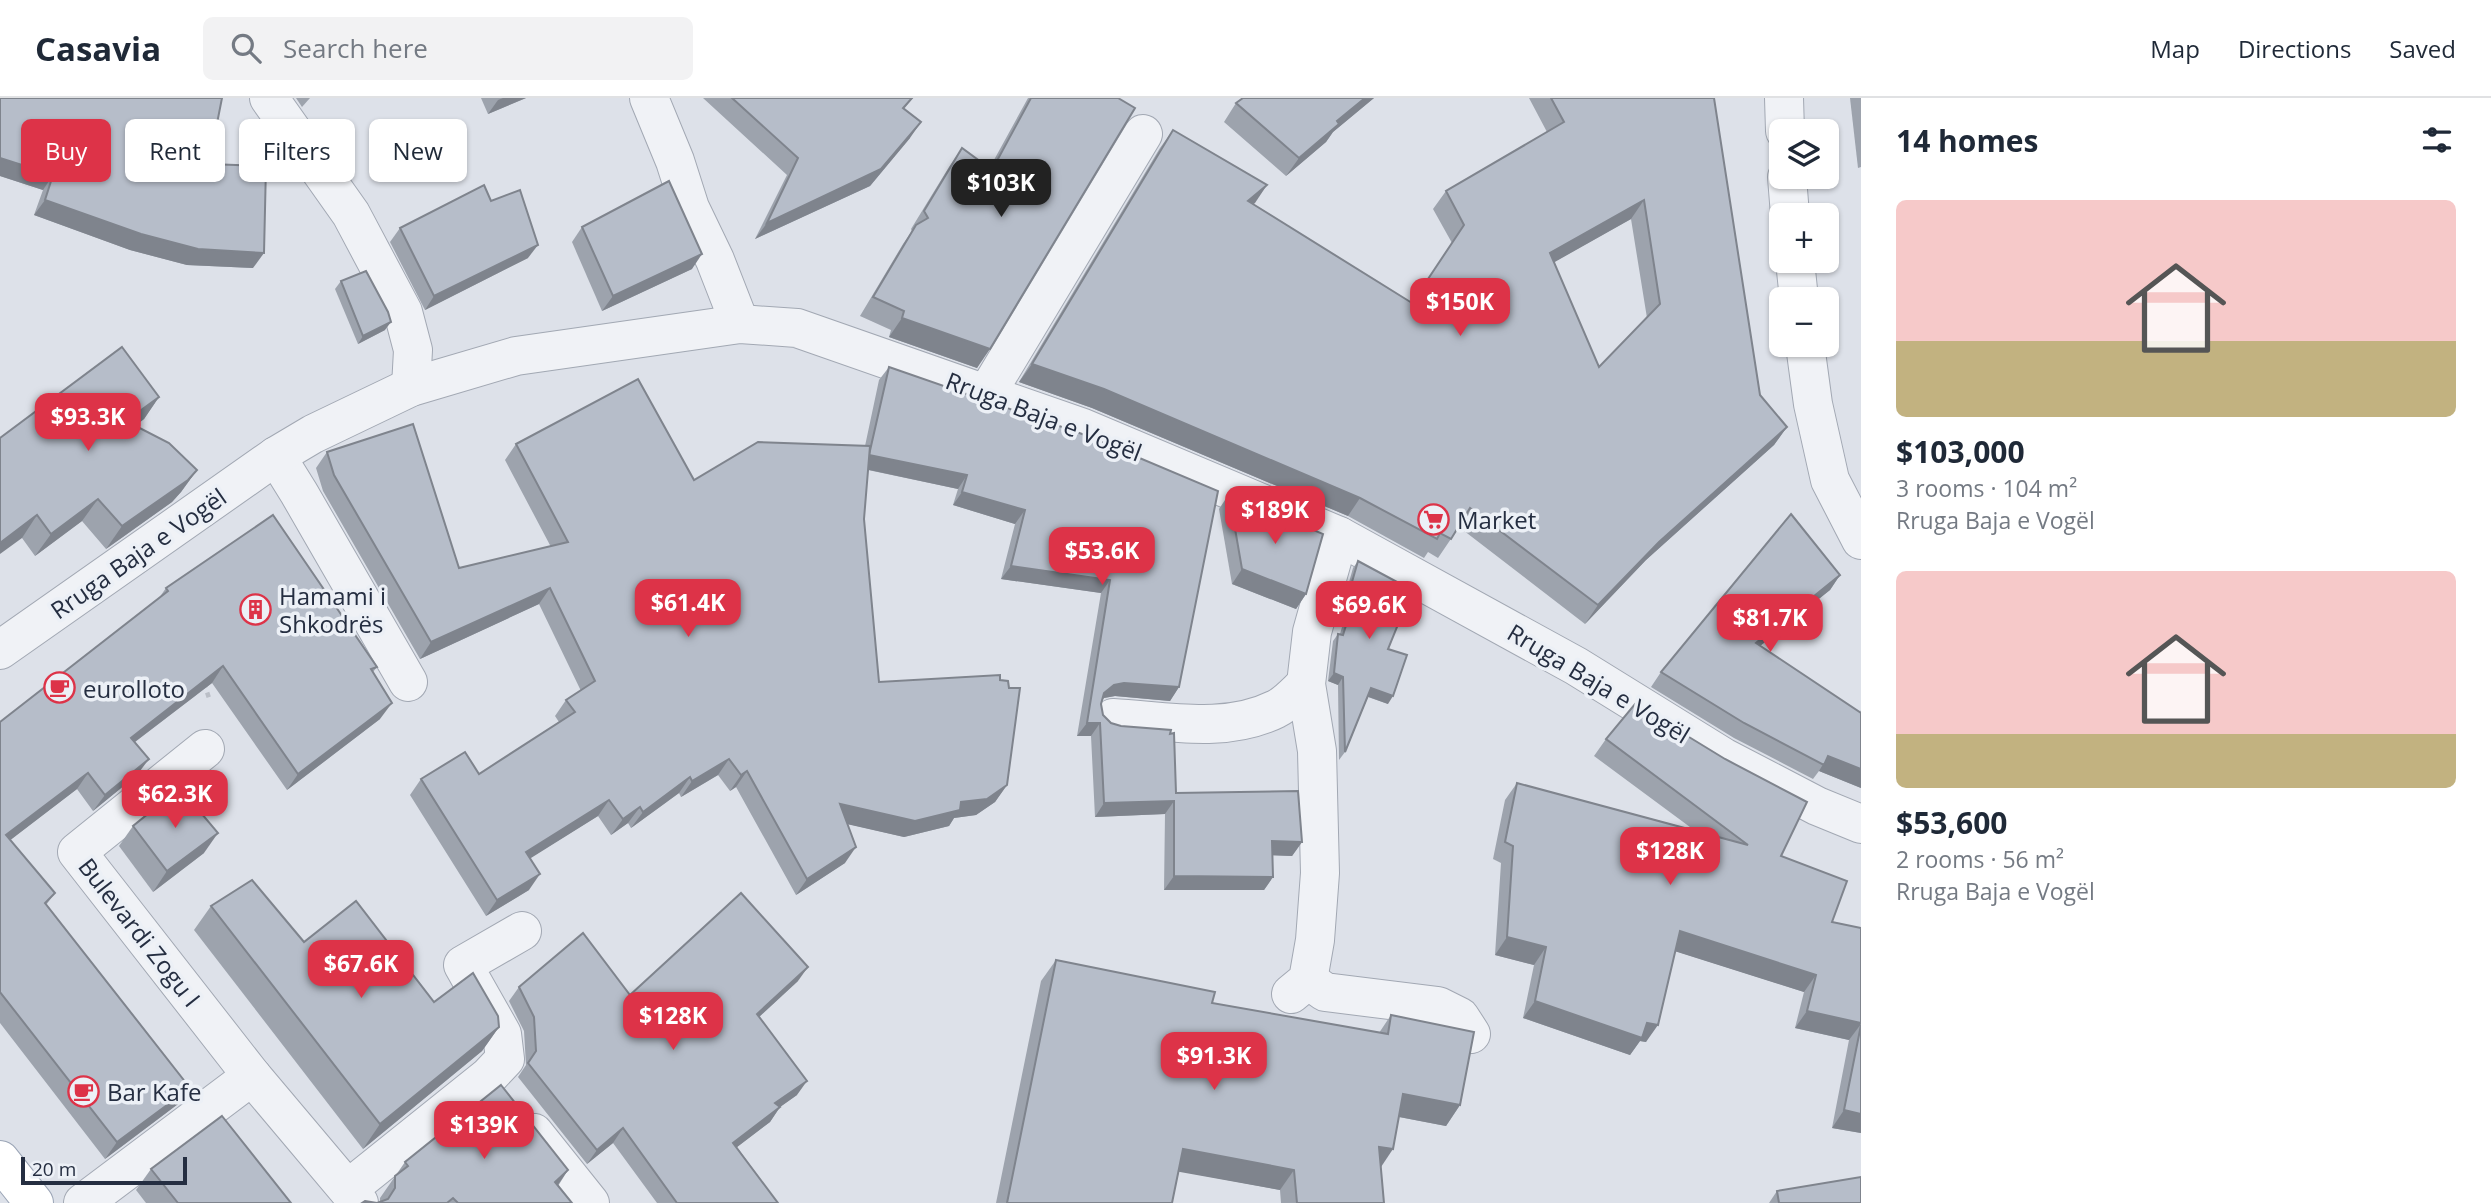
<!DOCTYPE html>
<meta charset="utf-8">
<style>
:root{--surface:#fff;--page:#f2f2f3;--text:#1f2937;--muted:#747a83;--line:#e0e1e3;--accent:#dd3348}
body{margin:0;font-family:"Open Sans",sans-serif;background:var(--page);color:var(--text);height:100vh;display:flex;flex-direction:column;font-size:26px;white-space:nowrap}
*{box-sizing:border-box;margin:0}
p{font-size:23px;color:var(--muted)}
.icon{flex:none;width:38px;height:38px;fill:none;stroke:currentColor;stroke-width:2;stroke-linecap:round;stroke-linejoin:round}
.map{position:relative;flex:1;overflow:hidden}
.drawer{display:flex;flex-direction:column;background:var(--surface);width:630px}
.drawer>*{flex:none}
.banner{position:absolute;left:21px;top:21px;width:665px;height:63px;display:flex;gap:14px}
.controls{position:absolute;left:1769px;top:21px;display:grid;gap:14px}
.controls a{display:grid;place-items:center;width:70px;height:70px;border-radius:10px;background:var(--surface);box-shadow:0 2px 5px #0004;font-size:35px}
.scale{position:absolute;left:21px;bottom:18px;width:166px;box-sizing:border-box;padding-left:7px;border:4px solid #252e41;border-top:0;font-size:19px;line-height:24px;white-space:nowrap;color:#252e41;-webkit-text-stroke:5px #ecf0f6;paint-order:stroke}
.price{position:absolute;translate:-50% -60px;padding:0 16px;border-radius:14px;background:var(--accent);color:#fff;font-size:23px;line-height:46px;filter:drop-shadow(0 2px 4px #0008)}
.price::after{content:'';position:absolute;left:50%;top:42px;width:21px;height:16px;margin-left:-10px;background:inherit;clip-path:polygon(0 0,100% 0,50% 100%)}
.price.on{background:#222;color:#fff}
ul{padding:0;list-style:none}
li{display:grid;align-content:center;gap:14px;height:371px;padding:0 35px}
li span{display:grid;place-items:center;height:217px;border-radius:10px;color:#555}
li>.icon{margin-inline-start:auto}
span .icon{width:126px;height:126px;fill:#fffc;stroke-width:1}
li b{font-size:30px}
h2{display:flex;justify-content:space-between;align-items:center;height:84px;padding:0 35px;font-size:30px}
.chip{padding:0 24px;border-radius:10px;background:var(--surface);box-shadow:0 2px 5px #0004;font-size:24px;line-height:63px}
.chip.on{background:var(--accent);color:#fff}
header{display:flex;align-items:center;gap:42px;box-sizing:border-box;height:98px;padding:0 35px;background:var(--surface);border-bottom:2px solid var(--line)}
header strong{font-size:33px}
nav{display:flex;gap:38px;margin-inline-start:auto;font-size:24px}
.search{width:490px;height:63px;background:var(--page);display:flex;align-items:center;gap:18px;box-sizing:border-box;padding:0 24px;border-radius:10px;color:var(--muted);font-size:26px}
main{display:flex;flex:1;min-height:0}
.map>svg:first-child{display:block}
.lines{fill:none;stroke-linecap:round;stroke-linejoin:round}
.minor-casing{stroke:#a2a8b3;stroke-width:40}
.major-casing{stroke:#9ba5b6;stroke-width:40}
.path{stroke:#bbbfc7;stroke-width:4.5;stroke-dasharray:5 5;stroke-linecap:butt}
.minor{stroke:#f0f2f6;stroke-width:38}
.major{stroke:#fff;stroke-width:38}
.wall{fill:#9da3ad;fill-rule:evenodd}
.shaded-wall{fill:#7f848d}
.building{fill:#b6bdc9;stroke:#7f848d;stroke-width:2;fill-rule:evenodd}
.labels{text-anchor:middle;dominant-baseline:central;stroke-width:7;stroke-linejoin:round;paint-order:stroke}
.street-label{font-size:24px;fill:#252e41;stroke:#ecf0f6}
.poi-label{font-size:24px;fill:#252e41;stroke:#ecf0f6;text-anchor:start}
</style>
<header>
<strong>Casavia</strong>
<div class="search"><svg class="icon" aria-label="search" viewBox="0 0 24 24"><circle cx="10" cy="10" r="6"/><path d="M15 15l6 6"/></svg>Search here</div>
<nav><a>Map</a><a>Directions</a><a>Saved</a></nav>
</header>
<main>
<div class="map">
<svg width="1861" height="1105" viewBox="0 0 1861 1105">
<rect width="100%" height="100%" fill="#dde1e9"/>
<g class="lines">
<defs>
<g id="minor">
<polyline points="269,0 351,116 403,214 413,252 411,289"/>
<polyline points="649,0 675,63 690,110 715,162 740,226"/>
<polyline points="1784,0 1785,33"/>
<polyline points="1787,79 1790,117"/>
<polyline points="1795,163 1799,201"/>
<polyline points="1805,247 1813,306 1830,382 1861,442"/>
<polyline points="987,295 1143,36"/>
<polyline points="276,358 299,395 408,584"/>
<polyline points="0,552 276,358 313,336 411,289 516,258 740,226 797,230 1083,330 1339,438 1576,568 1723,659 1817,708 1861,726"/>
<path d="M1113,620C1167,623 1226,636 1276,611C1287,606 1297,594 1306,586"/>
<polyline points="205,651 77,754 252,978 359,1105"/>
<polyline points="1308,882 1325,894 1438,908 1460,919 1471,936"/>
<polyline points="1291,896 1308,882 1315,842 1320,775 1317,653 1306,586 1312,534 1339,438"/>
<polyline points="534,1035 590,1105"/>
<polyline points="348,1091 489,978 505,961 502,936 463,867 522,833"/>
<polyline points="83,1105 252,978"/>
</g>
<polyline id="major" points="0,1062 34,1105"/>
</defs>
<!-- minor casing -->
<use href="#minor" class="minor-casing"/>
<!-- major casing -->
<use href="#major" class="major-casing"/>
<!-- path -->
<polyline class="path" points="204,585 210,603"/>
<!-- minor -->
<use href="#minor" class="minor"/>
<!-- major -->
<use href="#major" class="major"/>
</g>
<!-- wall -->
<g class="wall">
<polygon points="0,0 209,66 253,170 187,167 130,152 34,117 43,92 0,78"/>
<polygon points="296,0 310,0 302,9"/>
<polygon points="481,0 526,0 488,16"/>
<polygon points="703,0 913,0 904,11 910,40 870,88 755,141 787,77"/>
<polygon points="1028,0 1118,0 977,270 889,239 891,232 860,218 903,146 912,133 911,131 949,69 962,50 989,71"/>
<polygon points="1243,0 1374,0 1333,34 1326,44 1286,78 1224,24 1236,5"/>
<path d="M1529,0H1714L1760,297L1787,329L1774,347L1646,462L1585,526L1459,429L1438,460L1428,454L1424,460L1348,418L1092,310L1019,284L1160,50L1173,32L1267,87L1253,106L1412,205L1452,145L1433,111L1446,93L1547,34ZM1631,121L1647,220L1599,269L1554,164Z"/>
<polygon points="1850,0 1861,0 1861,69 1858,70"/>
<polygon points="491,103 528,160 425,212 390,144 400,130"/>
<polygon points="582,129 692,171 602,213 572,144"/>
<polygon points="341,183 385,232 358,246 335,191"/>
<polygon points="889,269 1085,337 1179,589 1170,603 1115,598 1104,600 1102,602 1101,606 1103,617 1111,625 1121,628 1170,636 1176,695 1302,744 1292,758 1272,757 1273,779 1264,792 1164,792 1165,716 1095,719 1091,638 1077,638 1101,495 1001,481 1015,426 953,407 958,391 868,372 864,421 879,584 1007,687 995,704 976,717 954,720 949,728 904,739 848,726 845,765 796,797 736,689 730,693 718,677 681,699 679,695 631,730 628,725 611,737 598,718 530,760 529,792 486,818 410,697 421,681 479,676 559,624 555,618 566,602 581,593 539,506 420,561 323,393 316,370 327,354 459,470 551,449 505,362 516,346 694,382 865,348 879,282"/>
<polygon points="159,299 144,321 135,328 197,372 181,394 172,404 106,451 82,423 35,458 22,440 0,340"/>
<polygon points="1229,396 1306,496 1296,511 1232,486 1219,411"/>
<polygon points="1358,463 1388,551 1388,606 1368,599 1345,654 1339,662 1338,587 1328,583 1333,543 1338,536 1340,536 1342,529 1337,527 1353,470"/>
<polygon points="1840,477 1830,492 1760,548 1860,615 1861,612 1861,690 1819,673 1813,681 1734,640 1651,589 1661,574"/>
<polygon points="166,490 377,569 373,574 380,621 287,692 212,585 135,644 137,677 93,713 77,691 10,742 55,795 46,807 178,1006 105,1061 0,925 0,624 159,500"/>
<polygon points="1606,641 1781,758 1832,824 1861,830 1861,1035 1832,1030 1849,942 1795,930 1804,894 1675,853 1646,944 1640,943 1630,957 1523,920 1534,867 1495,857 1501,765 1493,761 1505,702 1517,685 1694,732 1594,658"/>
<polygon points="133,728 204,755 153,794 119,748"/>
<polygon points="211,808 304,844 434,904 499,929 482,953 363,1051 194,832"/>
<polygon points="1056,862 1212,905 1379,935 1391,917 1460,1007 1446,1028 1399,1019 1381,1068 1384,1105 1281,1105 1280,1092 1179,1073 1172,1105 996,1105 1041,883"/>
<polygon points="798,883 759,919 797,997 780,1009 770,1024 737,1049 778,1105 657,1105 613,1045 587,1066 518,979 526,967 524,933 509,903 519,889 630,897"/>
<polygon points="405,1064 568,1072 558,1088 572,1105 377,1105 380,1104 380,1100"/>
<polygon points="151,1071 291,1105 146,1105 136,1092"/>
<polygon points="1777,1093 1861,1105 1769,1105"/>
</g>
<!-- shaded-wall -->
<g class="shaded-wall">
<polygon points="503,0 526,0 488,16 498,2"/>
<polygon points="1365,0 1374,0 1333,34 1326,44 1286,78 1299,60 1337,23"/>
<polygon points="921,24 910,40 870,88 755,141 767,125"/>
<polygon points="0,60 53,77 43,92 0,78"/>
<polygon points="1267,87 1255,105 1235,121 1248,103"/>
<polygon points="45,102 264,155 253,170 187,167 130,152 34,117"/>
<polygon points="1644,102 1631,121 1537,174 1550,155"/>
<polygon points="538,147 528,160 425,212 434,198"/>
<polygon points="702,156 692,171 602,213 613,198"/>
<polygon points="902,220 990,251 977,270 889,239"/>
<polygon points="391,224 385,232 358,246 363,238"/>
<polygon points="1032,266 1104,291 1360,400 1348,418 1092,310 1019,284"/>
<polygon points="159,299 144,321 111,346 126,323"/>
<polygon points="1787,329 1774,347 1646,462 1585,526 1598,507 1659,444"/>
<polygon points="869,357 967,377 958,391 860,370"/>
<polygon points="197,372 181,394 172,404 106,451 122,428"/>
<polygon points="962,394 1025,412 1015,426 953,407"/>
<polygon points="98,401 82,423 35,458 51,436"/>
<polygon points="37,417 22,440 0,456 0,445"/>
<polygon points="1011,468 1110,482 1101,495 1001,481"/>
<polygon points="1242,471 1306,496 1296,511 1232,486"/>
<polygon points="1840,477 1830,492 1745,560 1756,545"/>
<polygon points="550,490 539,506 420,561 431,544"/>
<polygon points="1342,519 1348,521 1342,529 1337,527"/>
<polygon points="223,568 212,585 119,656 131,640"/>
<polygon points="1334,575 1343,579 1338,587 1328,583"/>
<polygon points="1124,585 1179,589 1170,603 1115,598 1104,600 1095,608 1104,595 1114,587"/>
<polygon points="1371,590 1393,598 1388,606 1366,598"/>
<polygon points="392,605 380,621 287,692 298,676"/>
<polygon points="1087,625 1100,625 1091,638 1077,638"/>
<polygon points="1828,658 1861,671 1861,690 1819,673"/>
<polygon points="149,661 137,677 93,713 105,697"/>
<polygon points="729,661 718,677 681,699 692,683"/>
<polygon points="747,673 736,689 730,693 741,677"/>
<polygon points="88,675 77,691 0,750 6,737"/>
<polygon points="690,679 679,695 631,730 643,714"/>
<polygon points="1007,687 995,704 976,717 954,720 949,728 904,739 829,722 840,706 961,704"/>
<polygon points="609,702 598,718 515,770 526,754"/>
<polygon points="1174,703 1165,716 1095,719 1104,705"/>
<polygon points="640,709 628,725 611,737 623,721"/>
<polygon points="218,735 204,755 153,794 167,773"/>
<polygon points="1272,743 1302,744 1292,758 1262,757"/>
<polygon points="856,749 845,765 796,797 807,781"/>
<polygon points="540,776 529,792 486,818 497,802"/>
<polygon points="1174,778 1273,779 1264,792 1164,792"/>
<polygon points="1680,833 1816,877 1804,894 1668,851"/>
<polygon points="1507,839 1546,849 1534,867 1495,857"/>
<polygon points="808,869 798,883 747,930 757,916"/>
<polygon points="1535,903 1658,927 1646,944 1640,943 1630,957 1523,920"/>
<polygon points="1807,913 1861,925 1861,926 1849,942 1795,930"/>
<polygon points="499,929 482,953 363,1051 380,1026"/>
<polygon points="807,983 797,997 780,1009 770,1024 724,1059 733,1045 775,1005"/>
<polygon points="190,990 178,1006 105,1061 117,1044"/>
<polygon points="1403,996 1460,1007 1446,1028 1389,1017"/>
<polygon points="1844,1012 1861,1016 1861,1035 1832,1030"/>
<polygon points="623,1030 613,1045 587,1066 597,1052"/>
<polygon points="1379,1049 1393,1051 1379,1072"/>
<polygon points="1183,1051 1294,1072 1280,1092 1169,1072"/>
<polygon points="568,1072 553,1094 555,1084"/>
</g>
<!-- building -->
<g class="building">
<polygon points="0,0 222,0 209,66 266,68 264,155 198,151 141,136 45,102 53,77 0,60"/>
<polygon points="732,0 912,0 903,10 921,24 881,71 767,125 798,60"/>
<polygon points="1031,0 1118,0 1135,10 990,251 902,220 904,213 873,199 916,127 928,120 924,113 962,50 992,72"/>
<polygon points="1243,0 1365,0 1337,23 1339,26 1299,60 1236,5"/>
<path d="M1551,0H1714L1760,297L1787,329L1659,444L1598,507L1470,410L1451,441L1440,435L1437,441L1360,400L1104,291L1032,266L1173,32L1267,87L1248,103L1412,205L1464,127L1446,93L1564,24ZM1644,102L1660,206L1599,269L1550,155Z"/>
<polygon points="669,83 702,156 613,198 582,129"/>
<polygon points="484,87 491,103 520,92 538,147 434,198 400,130"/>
<polygon points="366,173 388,214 391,224 363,238 341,183"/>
<polygon points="122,249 159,299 126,323 169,345 197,372 188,382 122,428 98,401 51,436 37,417 0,445 0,340"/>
<polygon points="889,269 1085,337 1218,393 1179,589 1124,585 1114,587 1104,595 1101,606 1103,617 1111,625 1121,628 1171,632 1170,636 1174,635 1176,695 1298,693 1302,744 1272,743 1273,779 1174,778 1174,703 1104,705 1100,625 1087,625 1110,482 1011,468 1025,412 962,394 967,377 869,357"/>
<polygon points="638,281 694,382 758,344 870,348 864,421 879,584 1000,577 1000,582 1008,583 1009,590 1020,590 1007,687 987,701 961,704 960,712 915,723 840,706 856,749 807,781 747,673 741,677 729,661 692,683 690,679 643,714 640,709 623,721 609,702 526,754 540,776 497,802 421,681 465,654 479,676 575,614 566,602 595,583 550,490 431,544 334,377 327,354 413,326 459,470 568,444 516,346"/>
<polygon points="1229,396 1323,436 1306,496 1242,471"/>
<polygon points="1791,416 1840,477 1756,545 1861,615 1861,671 1828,658 1824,667 1744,625 1661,574"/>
<polygon points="273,417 377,569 371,571 392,605 298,676 223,568 131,640 149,661 105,697 88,675 6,737 55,795 45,805 190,990 117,1044 0,894 0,624 168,493 166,490"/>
<polygon points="1358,463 1412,492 1388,551 1407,557 1393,598 1371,590 1345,654 1343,579 1334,575 1338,536 1343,537 1348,521 1342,519"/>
<polygon points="1635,606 1725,661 1807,704 1781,758 1847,783 1832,824 1861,830 1861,925 1807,913 1816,877 1680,833 1658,927 1647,925 1642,940 1535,903 1546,849 1507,839 1513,748 1505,744 1517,685 1748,747 1606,641"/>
<polygon points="180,690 218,735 167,773 133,728"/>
<polygon points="252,782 304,844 356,803 434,904 473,875 498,918 499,929 380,1026 211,808"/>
<polygon points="741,795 808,869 757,916 807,983 775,1005 780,1009 733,1045 778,1105 677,1105 623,1030 597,1052 528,965 536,953 534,919 519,889 583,835 630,897"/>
<polygon points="1056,862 1215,894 1212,905 1388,936 1391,917 1474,934 1460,1007 1403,996 1393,1051 1379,1049 1384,1105 1297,1105 1294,1072 1183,1051 1172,1105 1007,1105"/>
<polygon points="1861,927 1861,1016 1844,1012"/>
<polygon points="501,987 568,1072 555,1084 572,1105 458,1105 453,1100 447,1105 377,1105 388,1101 395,1090 395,1078 408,1068 405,1064"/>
<polygon points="222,1018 291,1105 178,1105 151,1071"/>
<polygon points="1861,1079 1861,1105 1779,1105 1777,1093"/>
<polygon points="365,1103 377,1105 362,1105"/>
</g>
<!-- icons -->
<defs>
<symbol id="supermarket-ring" viewBox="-11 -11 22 22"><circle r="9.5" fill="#ecf0f6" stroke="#dd3348" stroke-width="1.5"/><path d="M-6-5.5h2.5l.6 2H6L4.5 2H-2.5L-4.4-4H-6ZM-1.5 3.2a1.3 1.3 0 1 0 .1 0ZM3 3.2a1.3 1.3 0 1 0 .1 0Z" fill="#dd3348"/></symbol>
<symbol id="building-ring" viewBox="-11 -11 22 22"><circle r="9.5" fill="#ecf0f6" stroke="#dd3348" stroke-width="1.5"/><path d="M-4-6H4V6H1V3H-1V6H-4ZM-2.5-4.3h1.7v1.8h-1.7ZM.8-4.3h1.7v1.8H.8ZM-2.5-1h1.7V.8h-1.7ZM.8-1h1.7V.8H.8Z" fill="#dd3348"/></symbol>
<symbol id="cafe-ring" viewBox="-11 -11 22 22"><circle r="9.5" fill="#ecf0f6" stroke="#dd3348" stroke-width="1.5"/><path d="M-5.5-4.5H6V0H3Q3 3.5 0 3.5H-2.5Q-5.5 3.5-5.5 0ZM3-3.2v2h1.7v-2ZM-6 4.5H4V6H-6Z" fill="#dd3348"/></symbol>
</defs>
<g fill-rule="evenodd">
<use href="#supermarket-ring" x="1416" y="404" width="35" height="35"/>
<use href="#building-ring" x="238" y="494" width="35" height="35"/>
<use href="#cafe-ring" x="42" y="572" width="35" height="35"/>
<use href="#cafe-ring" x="66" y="976" width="35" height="35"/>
</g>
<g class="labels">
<!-- street labels -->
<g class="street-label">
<text transform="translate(1044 318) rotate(21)">Rruga Baja e Vogël</text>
<text transform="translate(138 455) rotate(-35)">Rruga Baja e Vogël</text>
<text transform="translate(1599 585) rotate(31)">Rruga Baja e Vogël</text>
<text transform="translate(140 834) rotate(52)">Bulevardi Zogu I</text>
</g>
<!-- poi labels -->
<g class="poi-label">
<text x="1457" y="421">Market</text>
<text x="279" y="497">Hamami i<tspan x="279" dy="28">Shkodrës</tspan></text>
<text x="83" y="590">eurolloto</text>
<text x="107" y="993">Bar Kafe</text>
</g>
</g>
</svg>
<div class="controls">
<a><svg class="icon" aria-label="layers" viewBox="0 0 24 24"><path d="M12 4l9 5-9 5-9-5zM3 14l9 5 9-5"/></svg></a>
<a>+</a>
<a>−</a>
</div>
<div class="scale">20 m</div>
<b class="price on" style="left:1001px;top:121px">$103K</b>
<b class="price" style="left:1460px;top:240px">$150K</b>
<b class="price" style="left:88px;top:355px">$93.3K</b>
<b class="price" style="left:1275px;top:448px">$189K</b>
<b class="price" style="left:1102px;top:489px">$53.6K</b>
<b class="price" style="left:688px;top:541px">$61.4K</b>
<b class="price" style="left:1369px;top:543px">$69.6K</b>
<b class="price" style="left:1770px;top:556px">$81.7K</b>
<b class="price" style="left:175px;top:732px">$62.3K</b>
<b class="price" style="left:1670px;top:789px">$128K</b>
<b class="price" style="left:361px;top:902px">$67.6K</b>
<b class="price" style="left:673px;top:954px">$128K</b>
<b class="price" style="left:1214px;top:994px">$91.3K</b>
<b class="price" style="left:484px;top:1063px">$139K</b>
<div class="banner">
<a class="chip on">Buy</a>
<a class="chip">Rent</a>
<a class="chip">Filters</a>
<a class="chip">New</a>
</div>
</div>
<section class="drawer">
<h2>14 homes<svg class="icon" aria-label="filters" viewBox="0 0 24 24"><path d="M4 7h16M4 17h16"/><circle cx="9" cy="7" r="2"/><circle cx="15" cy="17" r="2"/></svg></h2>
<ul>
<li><span style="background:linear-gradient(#f6c9c9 65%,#c2b280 0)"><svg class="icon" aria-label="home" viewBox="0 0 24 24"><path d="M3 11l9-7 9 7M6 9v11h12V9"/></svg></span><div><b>$103,000</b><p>3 rooms · 104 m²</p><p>Rruga Baja e Vogël</p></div></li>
<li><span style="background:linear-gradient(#f6c9c9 75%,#c2b280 0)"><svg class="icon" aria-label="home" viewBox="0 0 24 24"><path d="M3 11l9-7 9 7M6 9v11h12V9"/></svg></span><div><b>$53,600</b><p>2 rooms · 56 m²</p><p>Rruga Baja e Vogël</p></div></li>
</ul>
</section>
</main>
